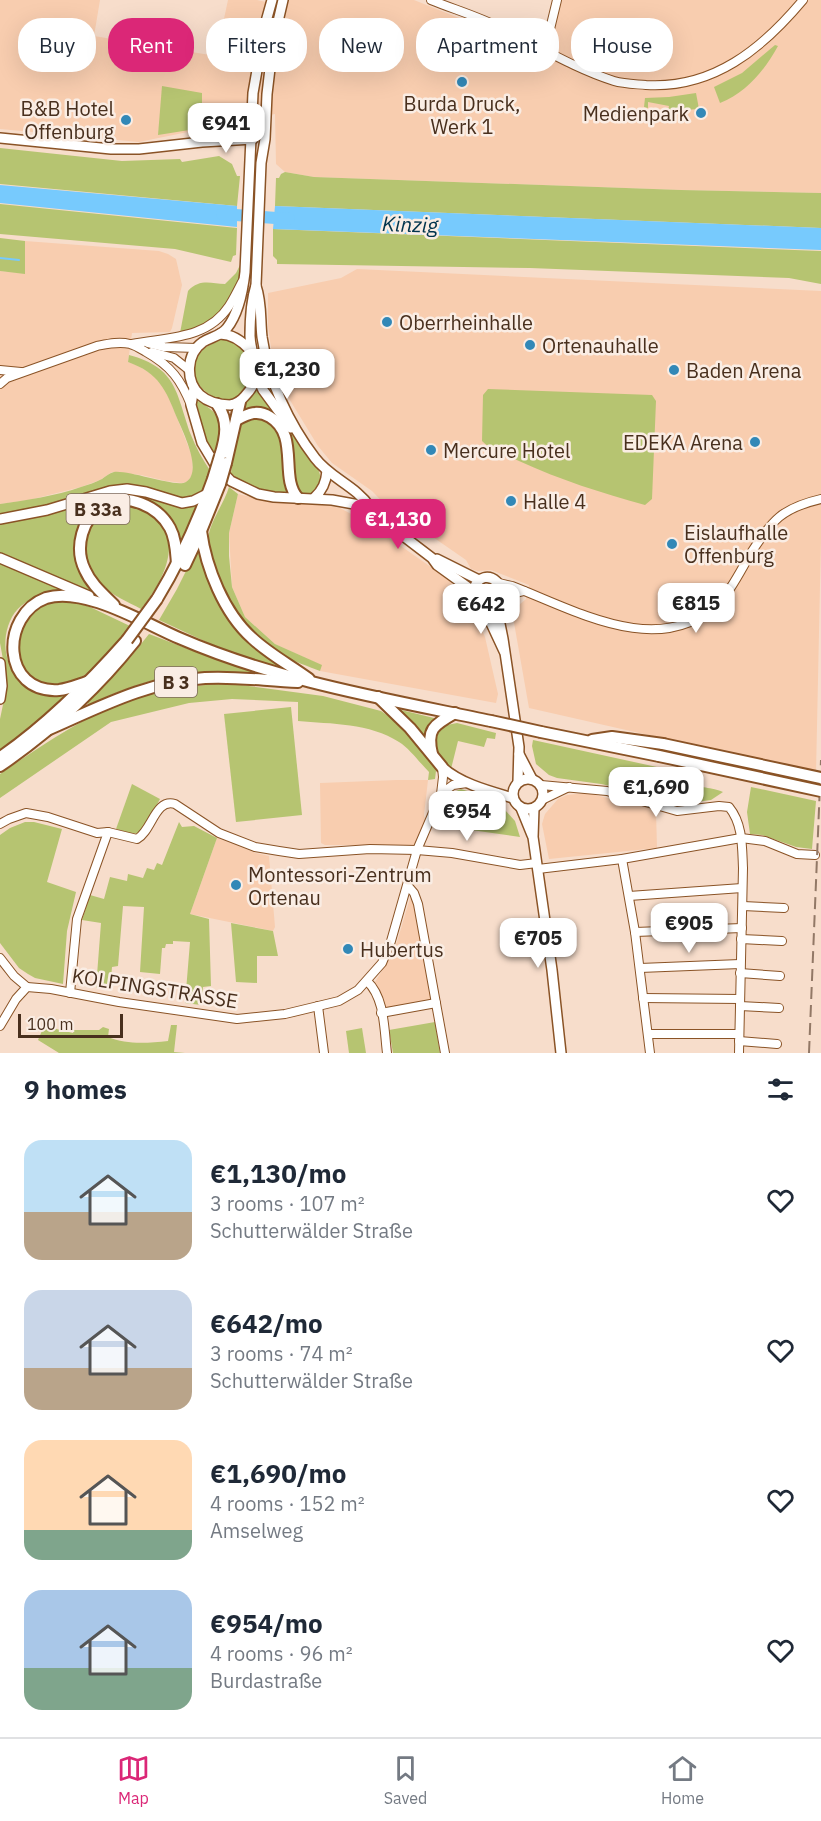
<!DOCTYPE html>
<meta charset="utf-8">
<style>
:root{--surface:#fff;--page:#f2f2f3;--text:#1f2937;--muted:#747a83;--line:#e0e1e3;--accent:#db2777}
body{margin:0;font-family:"IBM Plex Sans",sans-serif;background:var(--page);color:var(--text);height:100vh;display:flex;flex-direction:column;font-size:22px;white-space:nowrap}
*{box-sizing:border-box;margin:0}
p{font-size:20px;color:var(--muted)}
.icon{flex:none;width:33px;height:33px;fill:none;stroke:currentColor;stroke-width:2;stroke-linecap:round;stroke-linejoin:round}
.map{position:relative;height:1053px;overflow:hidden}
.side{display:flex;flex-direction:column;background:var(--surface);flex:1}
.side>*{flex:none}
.top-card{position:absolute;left:18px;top:18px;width:786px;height:54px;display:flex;gap:12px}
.scale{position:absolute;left:18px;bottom:15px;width:105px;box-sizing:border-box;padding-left:6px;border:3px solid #482f1d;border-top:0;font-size:16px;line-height:21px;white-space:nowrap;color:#482f1d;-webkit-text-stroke:4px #faede4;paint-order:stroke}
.price{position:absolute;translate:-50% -51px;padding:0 14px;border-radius:12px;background:#fff;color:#222;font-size:20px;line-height:39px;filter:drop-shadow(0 2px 3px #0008)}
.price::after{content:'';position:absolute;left:50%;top:36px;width:18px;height:14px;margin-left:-9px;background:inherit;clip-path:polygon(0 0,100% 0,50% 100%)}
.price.on{background:var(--accent);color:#fff}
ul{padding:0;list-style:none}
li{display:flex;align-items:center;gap:18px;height:150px;padding:0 24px}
li span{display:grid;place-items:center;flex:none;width:168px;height:120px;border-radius:18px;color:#555}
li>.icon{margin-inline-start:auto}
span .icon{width:72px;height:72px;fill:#fffc;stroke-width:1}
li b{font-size:26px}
h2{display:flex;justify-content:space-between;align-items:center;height:72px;padding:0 24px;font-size:26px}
.chip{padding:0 21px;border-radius:24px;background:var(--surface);box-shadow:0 6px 24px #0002;font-size:21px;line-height:54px}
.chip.on{background:var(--accent);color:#fff}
.dock{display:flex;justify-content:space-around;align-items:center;height:84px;border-top:2px solid var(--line);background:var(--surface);font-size:16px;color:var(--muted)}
.dock a{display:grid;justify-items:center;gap:3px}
.dock .on{color:var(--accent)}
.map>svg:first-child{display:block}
.built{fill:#f8cdaf}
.green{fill:#b6c471}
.water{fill:#77cafd}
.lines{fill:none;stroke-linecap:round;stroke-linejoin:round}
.stream{stroke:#77cafd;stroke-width:2}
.river{stroke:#77cafd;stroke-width:12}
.minor-casing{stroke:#8a5326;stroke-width:10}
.major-casing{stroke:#8a5326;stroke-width:12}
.highway-casing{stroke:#8a5326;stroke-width:14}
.minor{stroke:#fff;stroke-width:8}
.major{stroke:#fff;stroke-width:9}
.highway{stroke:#fff;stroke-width:10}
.rail{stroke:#927866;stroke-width:2;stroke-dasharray:12 6;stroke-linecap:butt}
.highway-bridge-casing{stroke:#8a5326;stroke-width:14;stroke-linecap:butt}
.highway-bridge{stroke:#fff;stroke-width:10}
.poi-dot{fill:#3288b7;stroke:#faede4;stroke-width:2}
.labels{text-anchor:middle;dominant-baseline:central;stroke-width:5;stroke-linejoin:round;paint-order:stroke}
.shield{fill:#faede4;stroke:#7d6859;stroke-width:1.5}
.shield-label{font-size:18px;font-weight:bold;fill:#482f1d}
.poi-label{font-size:20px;fill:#482f1d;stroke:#faede4;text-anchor:start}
.street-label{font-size:20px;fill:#482f1d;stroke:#faede4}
.water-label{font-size:21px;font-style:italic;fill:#01344d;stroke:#faede4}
</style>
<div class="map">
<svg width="821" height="1053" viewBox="0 0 821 1053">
<rect width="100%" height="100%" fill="#f7ddcb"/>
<!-- built -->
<g class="built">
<polygon points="0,0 100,0 94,36 216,56 228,0 257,0 266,2 286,0 414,0 504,36 547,57 562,0 821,0 821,193 681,190 314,177 285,172 276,164 275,114 139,142 0,129"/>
<polygon points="25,241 159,251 168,254 176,259 182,285 172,328 170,332 132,333 128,362 137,365 153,375 166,390 192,456 193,474 187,482 182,483 166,481 141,475 112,472 100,480 81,487 29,500 0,504 0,271 25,273"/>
<polygon points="357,269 821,291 821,538 816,773 529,708 513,617 519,605 526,599 529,585 491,570 478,571 471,569 466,560 414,524 398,518 372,491 332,463 318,446 288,397 278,371 271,348 268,326 268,293 341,278"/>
<polygon points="238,494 272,502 320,504 340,508 368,523 448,579 471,606 485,637 498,694 496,703 320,671 321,665 275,644 245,617 232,587 229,533"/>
<polygon points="397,780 428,780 424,815 426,823 414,845 325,845 321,843 320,783"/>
<polygon points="586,793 643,806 656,811 657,848 549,859 542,824 545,814 558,799 567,795"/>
<polygon points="217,838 256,853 269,856 275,927 273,931 190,914"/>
<polygon points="410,898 414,899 433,999 431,1001 388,1009 384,1007 379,989 375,982 390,958 397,942"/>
</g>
<!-- green -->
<g class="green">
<path d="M775,45L778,46C764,71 747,92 720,103L714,87L742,73Z"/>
<polygon points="162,86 202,93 202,128 158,135"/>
<polygon points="696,93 699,109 668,111 669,106 648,102 648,108 644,107 645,98 669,97"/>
<polygon points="0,148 122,161 180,159 182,162 219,156 232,164 237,176 240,176 237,206 0,184"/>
<polygon points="285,172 314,177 681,190 821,193 821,228 275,206 276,178 279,178 281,174"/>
<polygon points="0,204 237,228 236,255 233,256 231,262 175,249 0,234"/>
<polygon points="273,229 821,251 821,284 789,278 530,268 277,264 277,260 273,256"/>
<polygon points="0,238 25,241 25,274 0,271"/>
<path d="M241,263C239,301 215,324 180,333L188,291C200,278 212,284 225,284L236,273Z"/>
<path d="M225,337C242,343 257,361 249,380C246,388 239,393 235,401C211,403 184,381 198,356C204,345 216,343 225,337Z"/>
<path d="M129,355C178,368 176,394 191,435C196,448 203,460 211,472L201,493L185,500L158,493L91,494L34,508L0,514V504C27,500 55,496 81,487C88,485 96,482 102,479C106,476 110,473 114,472C130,470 176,488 186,482C203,471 183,432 177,418C166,390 159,373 128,362Z"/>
<path d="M258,388L318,469C323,480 319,485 313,494L307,495L297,491L280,421L242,412L244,406Z"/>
<path d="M488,389L652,395L656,401L652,499L645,505C602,493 560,480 519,461C506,455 492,451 482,441L483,395Z"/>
<path d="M196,400C226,416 224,426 214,456L203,433Z"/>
<path d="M257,415L272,423L283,441L290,495C269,493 247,489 231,473C234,458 233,428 248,418C250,417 254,416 257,415Z"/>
<path d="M229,487L238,494L229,533V556L232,587L245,617L275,644L322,665L320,671C308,666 294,662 282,655C253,639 238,614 223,586C215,571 206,555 208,538C211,519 224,504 229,487Z"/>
<path d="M130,493L146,496L180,507L201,502L183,543L175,527L136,497C123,501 100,505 90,511C85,514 81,521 79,527C66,554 83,574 98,596L0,553V523C21,520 41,517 61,511C84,505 106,495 130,493Z"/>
<path d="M125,503C131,504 138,505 143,507C189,531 165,580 141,609C128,602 112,595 101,585C80,565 79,529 103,510C109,506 117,504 125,503Z"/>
<polygon points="201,541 236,628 294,671 288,671 217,647 159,620 177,589"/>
<path d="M0,563L70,592C52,593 35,594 21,606C2,622 0,658 17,676C20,679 23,684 27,685C38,689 61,688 74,690L33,728L0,752V719L5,695L6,676L0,643Z"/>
<path d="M68,600L90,607L130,626C111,653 84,690 46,684C38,683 31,678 24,675L14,631L42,602Z"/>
<path d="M149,634L212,658L272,675L273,677C251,675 230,672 208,672C173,671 120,689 89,705L87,702L129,659Z"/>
<path d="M227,683L323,696L381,711L401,725L433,764L436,771L435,779L428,780L429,772C419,762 410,749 399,742C370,723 331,724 298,721V702L232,699L189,703L111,722L0,798V774C45,743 96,708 150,694C175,688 201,685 227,683Z"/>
<polygon points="291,707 302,815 236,822 224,714"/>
<polygon points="393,708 438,719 428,742"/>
<polygon points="457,723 496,733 495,739 487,738 484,747 458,741 451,769 440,757 433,737 442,726"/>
<path d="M533,740L689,774C699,792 707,785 723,792L711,800L689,803L601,784L557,778L549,775L536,764L532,746Z"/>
<polygon points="132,784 160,799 141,834 130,833 116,829"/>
<polygon points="751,787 816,801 812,849 796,847 762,835 750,834 747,812"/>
<polygon points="461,789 496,800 515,821 520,837 436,825 449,794"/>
<polygon points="25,822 34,822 62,829 47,882 76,892 67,931 63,984 35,978 28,974 19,968 0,943 0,835 10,828"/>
<polygon points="179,822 182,827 194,826 217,838 190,914 209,919 211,986 203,987 201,1005 185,1003 190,942 173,941 173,944 166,944 165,948 162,948 160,974 140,972 144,907 123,906 118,966 112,967 110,990 96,988 101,923 82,920 90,895 104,899 110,877 127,881 128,874 143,878 147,868 154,870 157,863 162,865"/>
<polygon points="231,923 273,931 278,956 257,956 257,983 236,982"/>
<polygon points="435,1022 440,1053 393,1053 389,1030"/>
<path d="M171,1025H177L174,1052L185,1053H59L38,1040L44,1026L73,1033L74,1030H99L103,1027L109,1029L108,1037C127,1045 148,1043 168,1041Z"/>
<polygon points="362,1028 366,1053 349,1053 346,1031"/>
</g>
<!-- water -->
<g class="water">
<polygon points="0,185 237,206 237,227 0,203"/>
<polygon points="275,206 821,228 821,250 273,229"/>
</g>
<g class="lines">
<!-- stream -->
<polyline class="stream" points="0,258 19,260"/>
<!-- river -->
<polyline class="river" points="222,214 289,219"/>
<defs>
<g id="minor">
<path d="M431,0C453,9 477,16 499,27C537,45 573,68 614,81C624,84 635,84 646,85C713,89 762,49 803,0"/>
<polyline points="540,48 550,29 557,0"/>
<polyline points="148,343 164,347 197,348"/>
<path d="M132,344C166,337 207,340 229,306C234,298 238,290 242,282"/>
<polyline points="152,352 174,358 189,370"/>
<polyline points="0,370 21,372"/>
<path d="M0,384L7,378L97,346C107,344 119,341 130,344C135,345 141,349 146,352C171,366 181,380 191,405"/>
<path d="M499,583L512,586C575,610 659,660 719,603C731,591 742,568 751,553C772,520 782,508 821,499"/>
<polyline points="501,597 524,591"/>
<path d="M541,785L607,791L677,811L719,806L729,807C743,824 742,847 743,868L739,1053"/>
<polyline points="442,793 453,785 467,783"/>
<polyline points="542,800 569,787"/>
<path d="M0,824L9,819L26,813L48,817L97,833L108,832L137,839C152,831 155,798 175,804L219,833L255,847L279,851L299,854L370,849L417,850L452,853L520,865L537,863"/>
<polyline points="622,859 635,932 650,1053"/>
<polyline points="538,869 622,859 741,838 765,841 797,854 815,855"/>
<polyline points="408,886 414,893 418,904 445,1053"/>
<polyline points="629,896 742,888"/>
<polyline points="743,906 784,908"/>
<polyline points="635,932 742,928"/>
<polyline points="741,939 782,941"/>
<polyline points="0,958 14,976 27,987"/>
<polyline points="640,968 740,964"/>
<polyline points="740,973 780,976"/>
<path d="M367,981C385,998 384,1029 387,1053"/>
<polyline points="70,993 77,919 108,832"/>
<polyline points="643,998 740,999"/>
<polyline points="318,1006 324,1053"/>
<polyline points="740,1006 779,1008"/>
<polyline points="381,1013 436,1003"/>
<polyline points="0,1026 16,999 27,987 51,989 119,1002 237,1019 285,1014 339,1001 358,990 382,963 391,941 417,850 441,794 443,777 442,767"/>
<polyline points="648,1034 739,1034"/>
<polyline points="739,1041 777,1044"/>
</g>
<g id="major">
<path d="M272,0L265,25L253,93L245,272C243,290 239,313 227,328C221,336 211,337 203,342C186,354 185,381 200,395C208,402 219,405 230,405C236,404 241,401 245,396C266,374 251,361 250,336C250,319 251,301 256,285L261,163L265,139L267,94L273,43L283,0"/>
<polyline points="0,138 111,149 139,149 202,142 253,139"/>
<path d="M256,286C262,303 260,320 262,337C268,379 289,424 315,458C330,478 356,486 370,507"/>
<path d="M220,334C233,334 243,342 251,351"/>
<polyline points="257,377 263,390 291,428"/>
<polyline points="194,388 191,405 202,443 214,463 231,481 258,494 274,497 332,500 370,507 398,532 432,558 437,565 473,591 475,600 483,606 504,651"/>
<path d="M314,498C323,490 326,482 327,471"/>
<polyline points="0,519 47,510 110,491 127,489 146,492 182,503 193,501 207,494"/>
<polyline points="0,558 89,596"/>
<polyline points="437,559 479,580"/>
<path d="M473,591C483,558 520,594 491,606"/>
<polyline points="496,604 503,639 519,747 518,782"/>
<polyline points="0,663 2,686 0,699"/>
<polyline points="519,754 532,779"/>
<path d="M442,767C461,784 489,791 513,798"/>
<circle cx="528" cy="794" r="15"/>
<polyline points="521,808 532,835"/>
<polyline points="534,808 533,837 552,970 561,1053"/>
</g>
<g id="highway">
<path d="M217,404C229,421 226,437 220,456"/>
<path d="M236,420C248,414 257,409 270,417C300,435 279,478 298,498"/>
<polyline points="226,463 240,402"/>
<path d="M201,531C206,568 224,613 252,638C269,654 290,665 309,679"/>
<polyline points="185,565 201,531 220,484"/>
<path d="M157,599C180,561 198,521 213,479"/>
<path d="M114,605C103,594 91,584 85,570C74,548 82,517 104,505C127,492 158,506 170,528C176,539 176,552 177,564"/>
<path d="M90,681C80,684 69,689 59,690C1,694 0,615 46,598C84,586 144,623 179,638C278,681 386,699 491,721"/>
<polyline points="378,697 410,728 442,767"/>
<path d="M47,730C100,707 146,682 205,678C236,676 267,681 298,682"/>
<polyline points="541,732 659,756"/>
<polyline points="592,740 612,737 663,744"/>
<path d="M432,754C426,729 434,725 455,713"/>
<path d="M2,756C49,723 89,683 127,640"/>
<path d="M0,766C51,731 97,689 135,641"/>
</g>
</defs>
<!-- minor casing -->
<use href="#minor" class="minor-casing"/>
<!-- major casing -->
<use href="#major" class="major-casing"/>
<!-- highway casing -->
<use href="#highway" class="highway-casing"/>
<!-- minor -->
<use href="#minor" class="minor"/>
<!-- major -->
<use href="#major" class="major"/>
<!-- highway -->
<use href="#highway" class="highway"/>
<!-- rail -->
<polyline class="rail" points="809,1053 821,760"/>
<defs>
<g id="highway-bridge">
<polyline points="213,479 220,456"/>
<polyline points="220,484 226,463"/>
<polyline points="127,640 157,599"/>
<polyline points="491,721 541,732"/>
<polyline points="663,744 821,778"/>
<polyline points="659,756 821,791"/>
</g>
</defs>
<!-- highway-bridge casing -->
<use href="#highway-bridge" class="highway-bridge-casing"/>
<!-- highway-bridge -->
<use href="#highway-bridge" class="highway-bridge"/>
</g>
<!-- markers -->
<g class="poi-dot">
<circle cx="462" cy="82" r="6"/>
<circle cx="701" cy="113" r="6"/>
<circle cx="126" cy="120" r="6"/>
<circle cx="387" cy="322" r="6"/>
<circle cx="530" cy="345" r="6"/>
<circle cx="674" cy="370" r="6"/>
<circle cx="755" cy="442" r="6"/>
<circle cx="431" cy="450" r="6"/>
<circle cx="511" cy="501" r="6"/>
<circle cx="672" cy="544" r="6"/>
<circle cx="236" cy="885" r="6"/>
<circle cx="348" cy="949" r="6"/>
</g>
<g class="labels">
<!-- shield labels -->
<g class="shield">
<rect x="66.5" y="494" width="63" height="30" rx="4.5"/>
<rect x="155" y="667" width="42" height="30" rx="4.5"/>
</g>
<g class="shield-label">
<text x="98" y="509">B 33a</text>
<text x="176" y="682">B 3</text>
</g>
<!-- poi labels -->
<g class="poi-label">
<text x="462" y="103" text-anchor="middle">Burda Druck,<tspan x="462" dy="23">Werk 1</tspan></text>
<text x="114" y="108" text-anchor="end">B&amp;B Hotel<tspan x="114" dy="23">Offenburg</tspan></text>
<text x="689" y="113" text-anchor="end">Medienpark</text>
<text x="399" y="322">Oberrheinhalle</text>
<text x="542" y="345">Ortenauhalle</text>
<text x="686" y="370">Baden Arena</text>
<text x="743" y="442" text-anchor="end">EDEKA Arena</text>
<text x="443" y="450">Mercure Hotel</text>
<text x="523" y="501">Halle 4</text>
<text x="684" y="532">Eislaufhalle<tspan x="684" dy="23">Offenburg</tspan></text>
<text x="248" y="874">Montessori-Zentrum<tspan x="248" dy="23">Ortenau</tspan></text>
<text x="360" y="949">Hubertus</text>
</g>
<!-- street labels -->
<g class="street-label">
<text transform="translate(155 988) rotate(9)">KOLPINGSTRASSE</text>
</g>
<!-- water labels -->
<g class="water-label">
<text transform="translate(410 224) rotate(2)">Kinzig</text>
</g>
</g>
</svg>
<div class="scale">100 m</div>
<b class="price" style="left:226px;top:154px">€941</b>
<b class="price" style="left:287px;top:400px">€1,230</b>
<b class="price on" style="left:398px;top:550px">€1,130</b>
<b class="price" style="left:696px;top:634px">€815</b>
<b class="price" style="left:481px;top:635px">€642</b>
<b class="price" style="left:656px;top:818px">€1,690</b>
<b class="price" style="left:467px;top:842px">€954</b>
<b class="price" style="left:689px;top:954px">€905</b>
<b class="price" style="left:538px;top:969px">€705</b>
<div class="top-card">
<a class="chip">Buy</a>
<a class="chip on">Rent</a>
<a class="chip">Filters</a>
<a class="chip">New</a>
<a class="chip">Apartment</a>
<a class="chip">House</a>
</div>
</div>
<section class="side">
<h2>9 homes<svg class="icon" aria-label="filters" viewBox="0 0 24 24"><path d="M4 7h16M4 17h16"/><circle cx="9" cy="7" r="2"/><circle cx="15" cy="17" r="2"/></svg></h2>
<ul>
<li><span style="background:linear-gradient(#bfe0f5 60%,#b9a48a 0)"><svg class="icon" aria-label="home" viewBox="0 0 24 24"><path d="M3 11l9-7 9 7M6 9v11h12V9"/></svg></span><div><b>€1,130/mo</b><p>3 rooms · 107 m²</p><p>Schutterwälder Straße</p></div><svg class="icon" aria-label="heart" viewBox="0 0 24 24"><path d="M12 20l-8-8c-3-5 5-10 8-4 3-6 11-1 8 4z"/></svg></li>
<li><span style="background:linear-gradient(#c9d6e8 65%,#b9a48a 0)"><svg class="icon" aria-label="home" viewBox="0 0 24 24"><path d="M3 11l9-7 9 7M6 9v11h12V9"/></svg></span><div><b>€642/mo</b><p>3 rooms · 74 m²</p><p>Schutterwälder Straße</p></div><svg class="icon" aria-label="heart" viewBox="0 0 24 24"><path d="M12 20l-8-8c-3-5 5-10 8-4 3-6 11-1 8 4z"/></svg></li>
<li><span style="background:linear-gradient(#ffd9b3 75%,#7fa58c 0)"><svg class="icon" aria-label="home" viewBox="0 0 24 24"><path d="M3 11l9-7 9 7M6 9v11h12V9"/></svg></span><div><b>€1,690/mo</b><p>4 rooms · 152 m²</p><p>Amselweg</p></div><svg class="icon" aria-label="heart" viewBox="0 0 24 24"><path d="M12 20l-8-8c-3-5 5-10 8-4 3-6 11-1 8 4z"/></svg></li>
<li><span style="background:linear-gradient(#a9c7e8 65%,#7fa58c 0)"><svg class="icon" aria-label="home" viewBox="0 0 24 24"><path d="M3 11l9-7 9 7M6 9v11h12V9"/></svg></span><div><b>€954/mo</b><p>4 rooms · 96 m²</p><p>Burdastraße</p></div><svg class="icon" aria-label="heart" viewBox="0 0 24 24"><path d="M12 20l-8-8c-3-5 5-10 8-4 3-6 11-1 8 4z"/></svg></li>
</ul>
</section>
<nav class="dock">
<a class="on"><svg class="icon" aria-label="map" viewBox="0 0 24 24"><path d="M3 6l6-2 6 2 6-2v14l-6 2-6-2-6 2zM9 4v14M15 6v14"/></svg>Map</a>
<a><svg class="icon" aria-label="saved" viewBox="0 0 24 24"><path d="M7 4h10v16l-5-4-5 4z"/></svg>Saved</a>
<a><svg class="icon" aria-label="home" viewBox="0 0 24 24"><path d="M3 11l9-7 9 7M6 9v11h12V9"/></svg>Home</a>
</nav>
